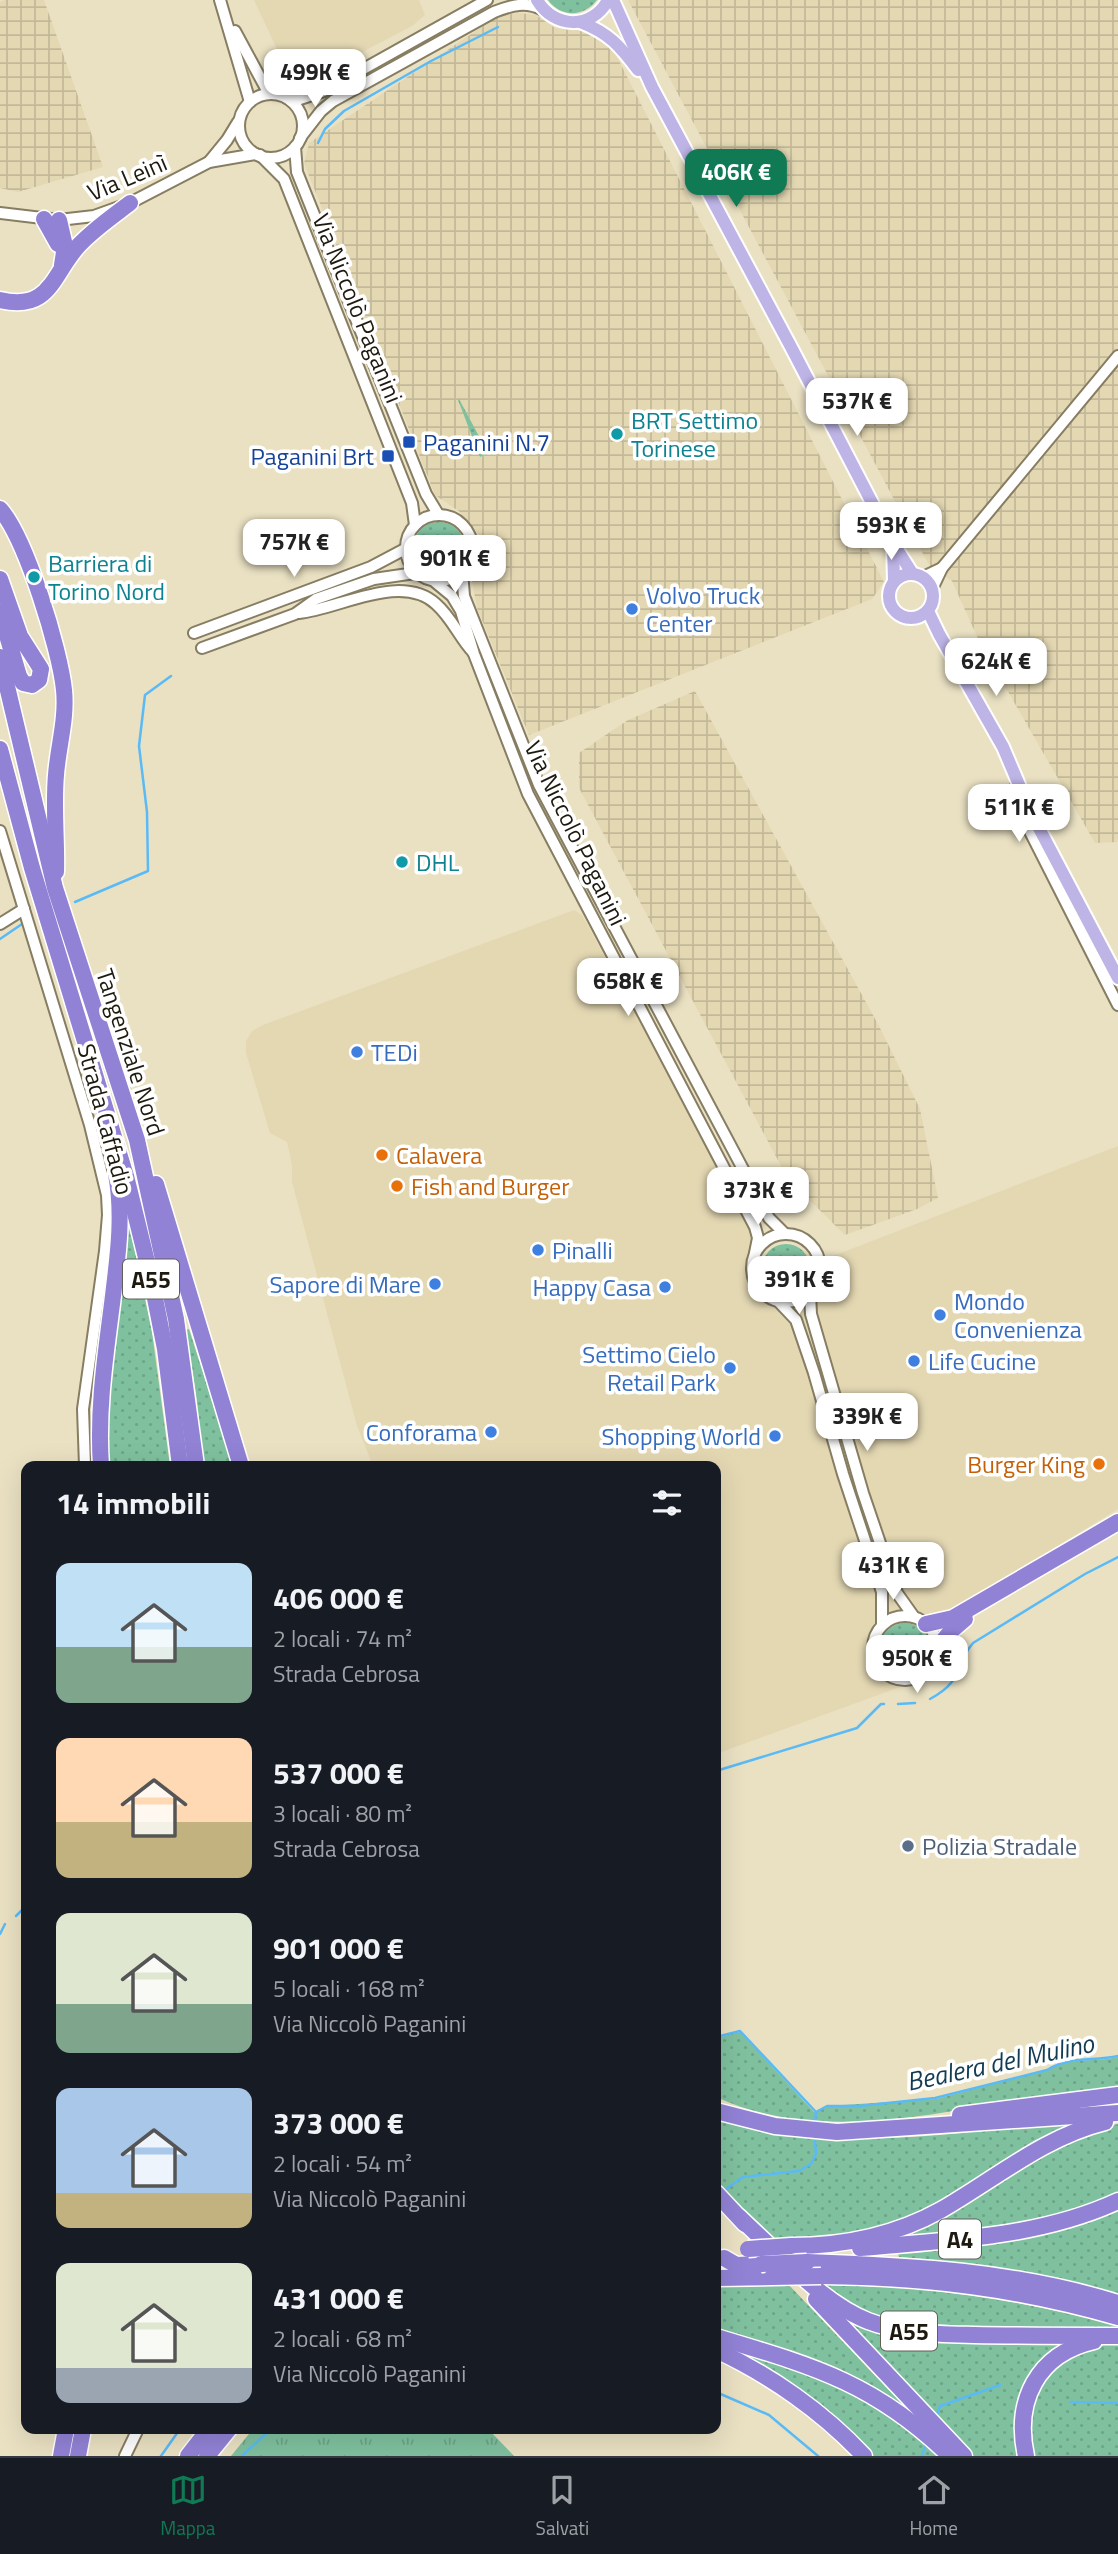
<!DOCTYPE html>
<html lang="it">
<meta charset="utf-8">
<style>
:root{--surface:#171b24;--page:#242831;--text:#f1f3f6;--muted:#9ea1a6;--line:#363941;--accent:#0f7a54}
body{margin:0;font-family:"Titillium Web",sans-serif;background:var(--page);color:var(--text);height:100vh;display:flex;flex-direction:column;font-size:26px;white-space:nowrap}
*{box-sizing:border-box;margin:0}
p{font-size:23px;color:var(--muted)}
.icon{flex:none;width:38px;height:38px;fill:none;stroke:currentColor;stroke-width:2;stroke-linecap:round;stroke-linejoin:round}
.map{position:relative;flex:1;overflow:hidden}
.details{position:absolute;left:21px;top:1461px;width:700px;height:973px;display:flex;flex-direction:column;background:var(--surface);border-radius:14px;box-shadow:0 7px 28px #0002}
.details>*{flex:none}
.price{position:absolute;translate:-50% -60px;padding:0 16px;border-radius:14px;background:#fff;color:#222;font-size:23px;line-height:46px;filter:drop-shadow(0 2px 4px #0008)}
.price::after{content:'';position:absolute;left:50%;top:42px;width:21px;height:16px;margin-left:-10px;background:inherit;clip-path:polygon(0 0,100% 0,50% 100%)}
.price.current{background:var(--accent);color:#fff}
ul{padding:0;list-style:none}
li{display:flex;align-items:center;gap:21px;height:175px;padding:0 35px}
li span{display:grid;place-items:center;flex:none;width:196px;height:140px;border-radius:14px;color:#555}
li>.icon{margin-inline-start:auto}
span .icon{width:84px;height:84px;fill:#fffc;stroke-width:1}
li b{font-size:30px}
h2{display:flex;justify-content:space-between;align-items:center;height:84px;padding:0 35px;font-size:30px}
.tab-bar{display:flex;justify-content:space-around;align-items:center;height:98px;border-top:2px solid var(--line);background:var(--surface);font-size:19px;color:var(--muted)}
.tab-bar a{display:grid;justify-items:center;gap:4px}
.tab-bar .current{color:var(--accent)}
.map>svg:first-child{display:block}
.built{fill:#e4d8b3}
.industrial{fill:url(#industrial-grid)}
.grass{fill:url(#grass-dots)}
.park{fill:url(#park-tufts)}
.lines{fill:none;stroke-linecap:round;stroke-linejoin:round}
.stream{stroke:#5abaf6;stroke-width:2.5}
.minor-casing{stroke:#867d62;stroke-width:14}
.major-casing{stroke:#fff;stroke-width:16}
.highway-casing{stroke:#fff;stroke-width:19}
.minor{stroke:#fff;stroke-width:10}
.major{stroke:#beb4e6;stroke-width:12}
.highway{stroke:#9282d6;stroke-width:16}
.highway-bridge-casing{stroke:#fff;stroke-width:19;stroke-linecap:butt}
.highway-bridge{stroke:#9282d6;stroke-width:16}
.culture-dot{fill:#0f9aa8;stroke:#fff;stroke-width:2.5}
.transit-dot{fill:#1a4fb4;stroke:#fff;stroke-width:2.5}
.shop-dot{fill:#3f7fe0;stroke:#fff;stroke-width:2.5}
.food-dot{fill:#e8710a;stroke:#fff;stroke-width:2.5}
.service-dot{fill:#5c6f8a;stroke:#fff;stroke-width:2.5}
.labels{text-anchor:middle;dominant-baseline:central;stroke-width:7;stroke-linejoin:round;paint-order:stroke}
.shield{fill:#fff;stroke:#625f57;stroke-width:2}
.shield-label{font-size:23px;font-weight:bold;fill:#1e1a0f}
.street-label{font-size:24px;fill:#1e1a0f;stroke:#fff}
.culture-label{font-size:24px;fill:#0d838f;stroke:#fff;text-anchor:start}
.transit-label{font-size:24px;fill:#164399;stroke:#fff;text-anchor:start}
.shop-label{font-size:24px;fill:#366cbe;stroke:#fff;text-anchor:start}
.food-label{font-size:24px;fill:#c56008;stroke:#fff;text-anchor:start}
.service-label{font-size:24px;fill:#4e5e75;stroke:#fff;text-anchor:start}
.water-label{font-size:26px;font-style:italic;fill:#133c54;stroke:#fff}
</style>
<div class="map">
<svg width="1118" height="2456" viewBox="0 0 1118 2456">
<defs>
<pattern id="industrial-grid" width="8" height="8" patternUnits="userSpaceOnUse" patternTransform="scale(1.75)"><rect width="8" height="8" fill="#e4d8b3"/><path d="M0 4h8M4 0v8" fill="none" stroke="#c3b999"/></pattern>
<pattern id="grass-dots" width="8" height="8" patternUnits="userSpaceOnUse" patternTransform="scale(1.75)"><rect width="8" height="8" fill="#7fc19f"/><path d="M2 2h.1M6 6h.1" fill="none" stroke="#6da588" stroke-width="1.8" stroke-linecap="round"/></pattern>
<pattern id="park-tufts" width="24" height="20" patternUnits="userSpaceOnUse" patternTransform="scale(1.75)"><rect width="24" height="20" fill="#7fc19f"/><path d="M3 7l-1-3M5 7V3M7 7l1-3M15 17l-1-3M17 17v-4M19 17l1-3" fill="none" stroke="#6da588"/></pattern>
</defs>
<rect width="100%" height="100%" fill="#eae1c3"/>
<!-- built -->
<g class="built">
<polygon points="254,0 419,0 425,15 412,26 309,80 286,68"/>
<polygon points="574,910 582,915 748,1219 752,1241 752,1288 780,1309 818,1296 833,1256 1118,1146 1118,1509 954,1609 936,1674 716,1754 716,1466 373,1466 357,1426 292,1182 292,1165 287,1142 270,1133 246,1053 246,1041 252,1031 263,1025"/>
</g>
<!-- industrial -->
<g class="industrial">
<polygon points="4,0 44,0 103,167 18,192 0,188 0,2"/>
<polygon points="628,0 1118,0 1118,842 1095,843 979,641 952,581 929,565"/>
<polygon points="519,13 536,15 555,28 586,31 611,45 884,582 872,599 529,735 477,608 472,581 480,556 480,536 460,512 435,495 304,163 309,143 498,16"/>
<polygon points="695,691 879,1026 920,1109 938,1198 917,1209 845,1235 788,1179 579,788 579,753 628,720"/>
</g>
<!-- grass -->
<g class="grass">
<path d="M548,0H597C584,17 561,18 548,0Z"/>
<polygon points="459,399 488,453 480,457 458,400"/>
<circle cx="439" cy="548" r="26"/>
<polygon points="130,1227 152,1332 170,1466 106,1466 103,1437 127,1228"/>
<circle cx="786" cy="1268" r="24"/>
<polygon points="189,1329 233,1466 203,1466 196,1394 186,1330"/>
<circle cx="905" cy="1648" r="25"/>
<path d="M740,2032L814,2112L827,2106L936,2099L1048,2070C1071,2056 1093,2063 1118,2057V2088C984,2094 845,2155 716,2097V2038Z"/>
<path d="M716,2118C825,2155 956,2132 1069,2123V2126L942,2203L865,2235L779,2243L716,2182Z"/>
<path d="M1118,2124V2193C1079,2214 1035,2220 992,2226C961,2231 930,2236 899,2237L898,2235L1092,2129Z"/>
<path d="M1118,2210V2295C1046,2274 973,2263 899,2257L898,2253L1059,2231Z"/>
<polygon points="788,2284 905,2407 903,2409 716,2332 716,2285"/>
<path d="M819,2284C921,2285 1019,2299 1118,2326V2332L940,2329L905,2325L857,2310Z"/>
<polygon points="841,2315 874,2328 1070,2341 1038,2366 1019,2456 973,2456"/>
<polygon points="1118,2342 1118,2456 1031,2456 1029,2447 1032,2397 1056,2363 1097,2344"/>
<polygon points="731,2350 765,2357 873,2401 942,2456 871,2456"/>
</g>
<!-- park -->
<polygon class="park" points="253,2429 488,2429 514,2456 231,2456"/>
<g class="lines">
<!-- stream -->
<g class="stream">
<polyline points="318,143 325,129 344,111 431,61 498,27"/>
<polyline points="75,902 148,871 147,812 139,746 145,695 171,676"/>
<polyline points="0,939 22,924"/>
<path d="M930,1699C965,1680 952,1668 973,1643L1085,1574L1118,1557"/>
<polyline points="898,1704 915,1703"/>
<polyline points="716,1771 857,1728 881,1704 884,1704"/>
<polyline points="16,1916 26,1906"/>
<polyline points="0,1934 5,1924"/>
<polyline points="716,2037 740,2031 816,2112"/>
<path d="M815,2121L816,2112L827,2106H859L935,2098L1047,2070C1072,2055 1092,2062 1118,2056"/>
<polyline points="722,2192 743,2177 799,2171 811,2164 816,2154 815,2141"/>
<polyline points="716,2392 769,2415 818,2456"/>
<polyline points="1071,2402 1118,2403"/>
<polyline points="936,2417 940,2406 1000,2385"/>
<polyline points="161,2456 180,2429"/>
<polyline points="242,2456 271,2429"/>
<polyline points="922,2456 926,2443"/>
</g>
<defs>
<g id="minor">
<polyline points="220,0 250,102"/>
<polyline points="235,31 269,94"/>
<circle cx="271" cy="126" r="32"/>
<polyline points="287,98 300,99 324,91 487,0"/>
<path d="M300,138L321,111L333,101L494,12C512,5 526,1 543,10"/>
<polyline points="295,147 297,172 426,494 438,514"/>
<polyline points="260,155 284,179 412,503 415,525"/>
<polyline points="209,162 227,140 238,122"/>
<polyline points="0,213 59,220 94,216 130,203 209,162 256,154"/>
<circle cx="439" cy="548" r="33"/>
<polyline points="462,572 464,596 539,785 769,1218 784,1233"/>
<polyline points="923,577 942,568"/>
<polyline points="435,582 452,596 461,611 474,654 528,794 755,1227 758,1238 755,1253"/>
<polyline points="932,589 942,568 1118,356"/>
<path d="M299,613C339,609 401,572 436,604C452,618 459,637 473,652"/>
<polyline points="194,633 371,567 405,549"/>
<polyline points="202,648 295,614 316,599 374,579 415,573"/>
<polyline points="1017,780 1014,800 1118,1005"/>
<polyline points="0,831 90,1125 107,1195 108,1215 105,1251 83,1409 85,1466"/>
<polyline points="0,924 24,909"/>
<circle cx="786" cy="1268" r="34"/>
<polyline points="810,1293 811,1314 863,1493 897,1593 914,1617"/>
<polyline points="778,1301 796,1320 814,1373 843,1474 882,1592 882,1625"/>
<circle cx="905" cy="1648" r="32"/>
<polyline points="125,2456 138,2429"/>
</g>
<g id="major">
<path d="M537,0C554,29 592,30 608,0"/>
<polyline points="613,0 652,87 791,347 893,543 912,573"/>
<path d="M580,22C609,33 620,46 638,70"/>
<polyline points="893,544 894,581"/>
<circle cx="911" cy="596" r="22"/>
<polyline points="928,611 939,634 1003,747 1031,813 1118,978"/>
</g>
<g id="highway">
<polyline points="44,219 58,244"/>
<polyline points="59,220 65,246 62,265"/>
<path d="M0,300C51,312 52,274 79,245C94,229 113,216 130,203"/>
<path d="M0,509C26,538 60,650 64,690C67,719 58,747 56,775C53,807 57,840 56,872"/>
<polyline points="0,579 20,636 41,669 39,680 32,685 23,683 19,676 0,612"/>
<polyline points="0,657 55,888 137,1140 176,1319 196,1466"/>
<polyline points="0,749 32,868 126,1176 151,1278 165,1349 180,1466"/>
<polyline points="156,1184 241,1466"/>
<path d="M101,1466C97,1412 105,1358 112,1304C117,1261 124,1218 116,1174"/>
<polyline points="926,1624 953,1618 1118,1522"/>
<polyline points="938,1647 951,1631 965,1619"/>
<polyline points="716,2111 775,2126 837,2132 1118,2113"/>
<polyline points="960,2115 1118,2095"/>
<polyline points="716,2193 745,2224"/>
<polyline points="739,2217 778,2254"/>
<path d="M791,2246C844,2246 894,2236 941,2210C995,2179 1044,2137 1105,2122"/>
<path d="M860,2248C947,2240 1038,2238 1118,2201"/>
<polyline points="724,2258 736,2265 761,2264"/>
<path d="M807,2262C915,2266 1014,2271 1118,2303"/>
<path d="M794,2269C816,2290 840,2310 868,2321C902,2334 938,2334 974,2335C1022,2336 1070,2336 1118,2336"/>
<path d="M821,2276C927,2277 1016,2288 1118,2317"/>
<polyline points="716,2278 772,2277"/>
<polyline points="816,2299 964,2456"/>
<path d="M716,2337C813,2366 875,2383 950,2456"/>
<path d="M716,2350C770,2375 823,2412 864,2456"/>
<polyline points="61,2456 66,2429"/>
<polyline points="78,2456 83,2429"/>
<polyline points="188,2456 209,2429"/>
<polyline points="207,2456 229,2429"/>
<path d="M1026,2456C1014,2401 1037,2354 1094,2341"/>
</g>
</defs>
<!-- minor casing -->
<use href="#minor" class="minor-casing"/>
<!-- major casing -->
<use href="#major" class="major-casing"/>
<!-- highway casing -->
<use href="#highway" class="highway-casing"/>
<!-- minor -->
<use href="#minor" class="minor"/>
<!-- major -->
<use href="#major" class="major"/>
<!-- highway -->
<use href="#highway" class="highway"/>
<defs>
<g id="highway-bridge">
<polyline points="748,2249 791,2246"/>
<polyline points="761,2264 807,2262"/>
<polyline points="772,2277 821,2276"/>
</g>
</defs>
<!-- highway-bridge casing -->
<use href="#highway-bridge" class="highway-bridge-casing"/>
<!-- highway-bridge -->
<use href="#highway-bridge" class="highway-bridge"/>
</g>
<!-- markers -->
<g class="culture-dot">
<circle cx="617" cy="434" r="7"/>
<circle cx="34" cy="577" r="7"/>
<circle cx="402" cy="862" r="7"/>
</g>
<g class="transit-dot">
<rect x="402" y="435" width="14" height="14" rx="3.5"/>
<rect x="381" y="449" width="14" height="14" rx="3.5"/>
</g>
<g class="shop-dot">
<circle cx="632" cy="609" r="7"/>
<circle cx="357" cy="1052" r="7"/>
<circle cx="538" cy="1250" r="7"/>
<circle cx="435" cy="1284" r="7"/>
<circle cx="665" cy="1287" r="7"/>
<circle cx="940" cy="1315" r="7"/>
<circle cx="914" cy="1361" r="7"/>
<circle cx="730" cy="1368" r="7"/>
<circle cx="491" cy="1432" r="7"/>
<circle cx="775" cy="1436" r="7"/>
</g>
<g class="food-dot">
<circle cx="382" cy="1155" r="7"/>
<circle cx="397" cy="1186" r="7"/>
<circle cx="1099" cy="1464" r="7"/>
</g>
<circle class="service-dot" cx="908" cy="1846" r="7"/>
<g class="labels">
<!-- shield labels -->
<g class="shield">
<rect x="123" y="1259.5" width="56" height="39" rx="5"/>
<rect x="939" y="2219.5" width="42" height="39" rx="5"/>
<rect x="881" y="2311.5" width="56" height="39" rx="5"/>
</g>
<g class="shield-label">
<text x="151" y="1279">A55</text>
<text x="960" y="2239">A4</text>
<text x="909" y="2331">A55</text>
</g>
<!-- street labels -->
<g class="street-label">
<text transform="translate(127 177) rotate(-23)">Via Leinì</text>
<text transform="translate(358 308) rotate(68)">Via Niccolò Paganini</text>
<text transform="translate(576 833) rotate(64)">Via Niccolò Paganini</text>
<text transform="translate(131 1052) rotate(72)">Tangenziale Nord</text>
<text transform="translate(106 1119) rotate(75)">Strada Caffadio</text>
</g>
<!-- culture labels -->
<g class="culture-label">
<text x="631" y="420">BRT Settimo<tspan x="631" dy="28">Torinese</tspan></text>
<text x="48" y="563">Barriera di<tspan x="48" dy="28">Torino Nord</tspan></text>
<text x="416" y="862">DHL</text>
</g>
<!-- transit labels -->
<g class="transit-label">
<text x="423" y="442">Paganini N.7</text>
<text x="374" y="456" text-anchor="end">Paganini Brt</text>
</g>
<!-- shop labels -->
<g class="shop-label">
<text x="646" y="595">Volvo Truck<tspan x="646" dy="28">Center</tspan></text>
<text x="371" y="1052">TEDi</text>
<text x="552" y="1250">Pinalli</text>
<text x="421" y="1284" text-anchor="end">Sapore di Mare</text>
<text x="651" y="1287" text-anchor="end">Happy Casa</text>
<text x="954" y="1301">Mondo<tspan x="954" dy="28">Convenienza</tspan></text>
<text x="716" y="1354" text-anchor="end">Settimo Cielo<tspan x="716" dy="28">Retail Park</tspan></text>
<text x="928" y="1361">Life Cucine</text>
<text x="477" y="1432" text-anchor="end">Conforama</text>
<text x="761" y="1436" text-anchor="end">Shopping World</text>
</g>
<!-- food labels -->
<g class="food-label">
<text x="396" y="1155">Calavera</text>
<text x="411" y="1186">Fish and Burger</text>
<text x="1085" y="1464" text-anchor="end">Burger King</text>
</g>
<!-- service labels -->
<g class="service-label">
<text x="922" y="1846">Polizia Stradale</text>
</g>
<!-- water labels -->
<g class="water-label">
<text transform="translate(1000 2062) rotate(-12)">Bealera del Mulino</text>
</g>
</g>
</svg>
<b class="price" style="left:315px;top:109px">499K €</b>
<b class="price current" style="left:736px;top:209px">406K €</b>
<b class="price" style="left:857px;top:438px">537K €</b>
<b class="price" style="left:891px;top:562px">593K €</b>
<b class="price" style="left:294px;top:579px">757K €</b>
<b class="price" style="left:455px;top:595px">901K €</b>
<b class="price" style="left:996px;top:698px">624K €</b>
<b class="price" style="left:1019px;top:844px">511K €</b>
<b class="price" style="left:628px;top:1018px">658K €</b>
<b class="price" style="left:758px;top:1227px">373K €</b>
<b class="price" style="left:799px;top:1316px">391K €</b>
<b class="price" style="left:867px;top:1453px">339K €</b>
<b class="price" style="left:893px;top:1602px">431K €</b>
<b class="price" style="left:917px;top:1695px">950K €</b>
<section class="details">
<h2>14 immobili<svg class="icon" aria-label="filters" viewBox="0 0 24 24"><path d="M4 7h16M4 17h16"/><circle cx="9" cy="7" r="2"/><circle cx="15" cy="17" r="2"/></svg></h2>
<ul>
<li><span style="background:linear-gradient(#bfe0f5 60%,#7fa58c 0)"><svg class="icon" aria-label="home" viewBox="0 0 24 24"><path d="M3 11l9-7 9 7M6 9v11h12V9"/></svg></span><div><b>406 000 €</b><p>2 locali · 74 m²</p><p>Strada Cebrosa</p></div></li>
<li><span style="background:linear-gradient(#ffd9b3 60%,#c2b280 0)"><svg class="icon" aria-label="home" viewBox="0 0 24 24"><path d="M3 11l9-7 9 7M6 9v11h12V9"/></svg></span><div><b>537 000 €</b><p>3 locali · 80 m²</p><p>Strada Cebrosa</p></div></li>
<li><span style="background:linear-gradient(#dfe7d0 65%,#7fa58c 0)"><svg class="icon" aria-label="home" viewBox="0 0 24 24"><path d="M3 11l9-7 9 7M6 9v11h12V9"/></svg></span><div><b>901 000 €</b><p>5 locali · 168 m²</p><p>Via Niccolò Paganini</p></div></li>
<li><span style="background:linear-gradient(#a9c7e8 75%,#c2b280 0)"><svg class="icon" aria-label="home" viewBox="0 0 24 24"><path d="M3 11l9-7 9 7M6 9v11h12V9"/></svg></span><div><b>373 000 €</b><p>2 locali · 54 m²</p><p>Via Niccolò Paganini</p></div></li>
<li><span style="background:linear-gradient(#dfe7d0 75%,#9aa5b1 0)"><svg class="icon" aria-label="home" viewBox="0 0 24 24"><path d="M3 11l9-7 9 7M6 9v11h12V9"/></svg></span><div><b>431 000 €</b><p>2 locali · 68 m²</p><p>Via Niccolò Paganini</p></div></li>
</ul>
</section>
</div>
<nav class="tab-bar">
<a class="current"><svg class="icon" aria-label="map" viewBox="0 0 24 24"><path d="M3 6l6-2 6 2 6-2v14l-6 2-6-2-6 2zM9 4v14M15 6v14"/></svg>Mappa</a>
<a><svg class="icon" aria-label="saved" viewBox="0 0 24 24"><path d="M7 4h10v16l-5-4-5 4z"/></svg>Salvati</a>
<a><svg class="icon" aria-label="home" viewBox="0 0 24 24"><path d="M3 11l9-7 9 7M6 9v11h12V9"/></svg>Home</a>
</nav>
